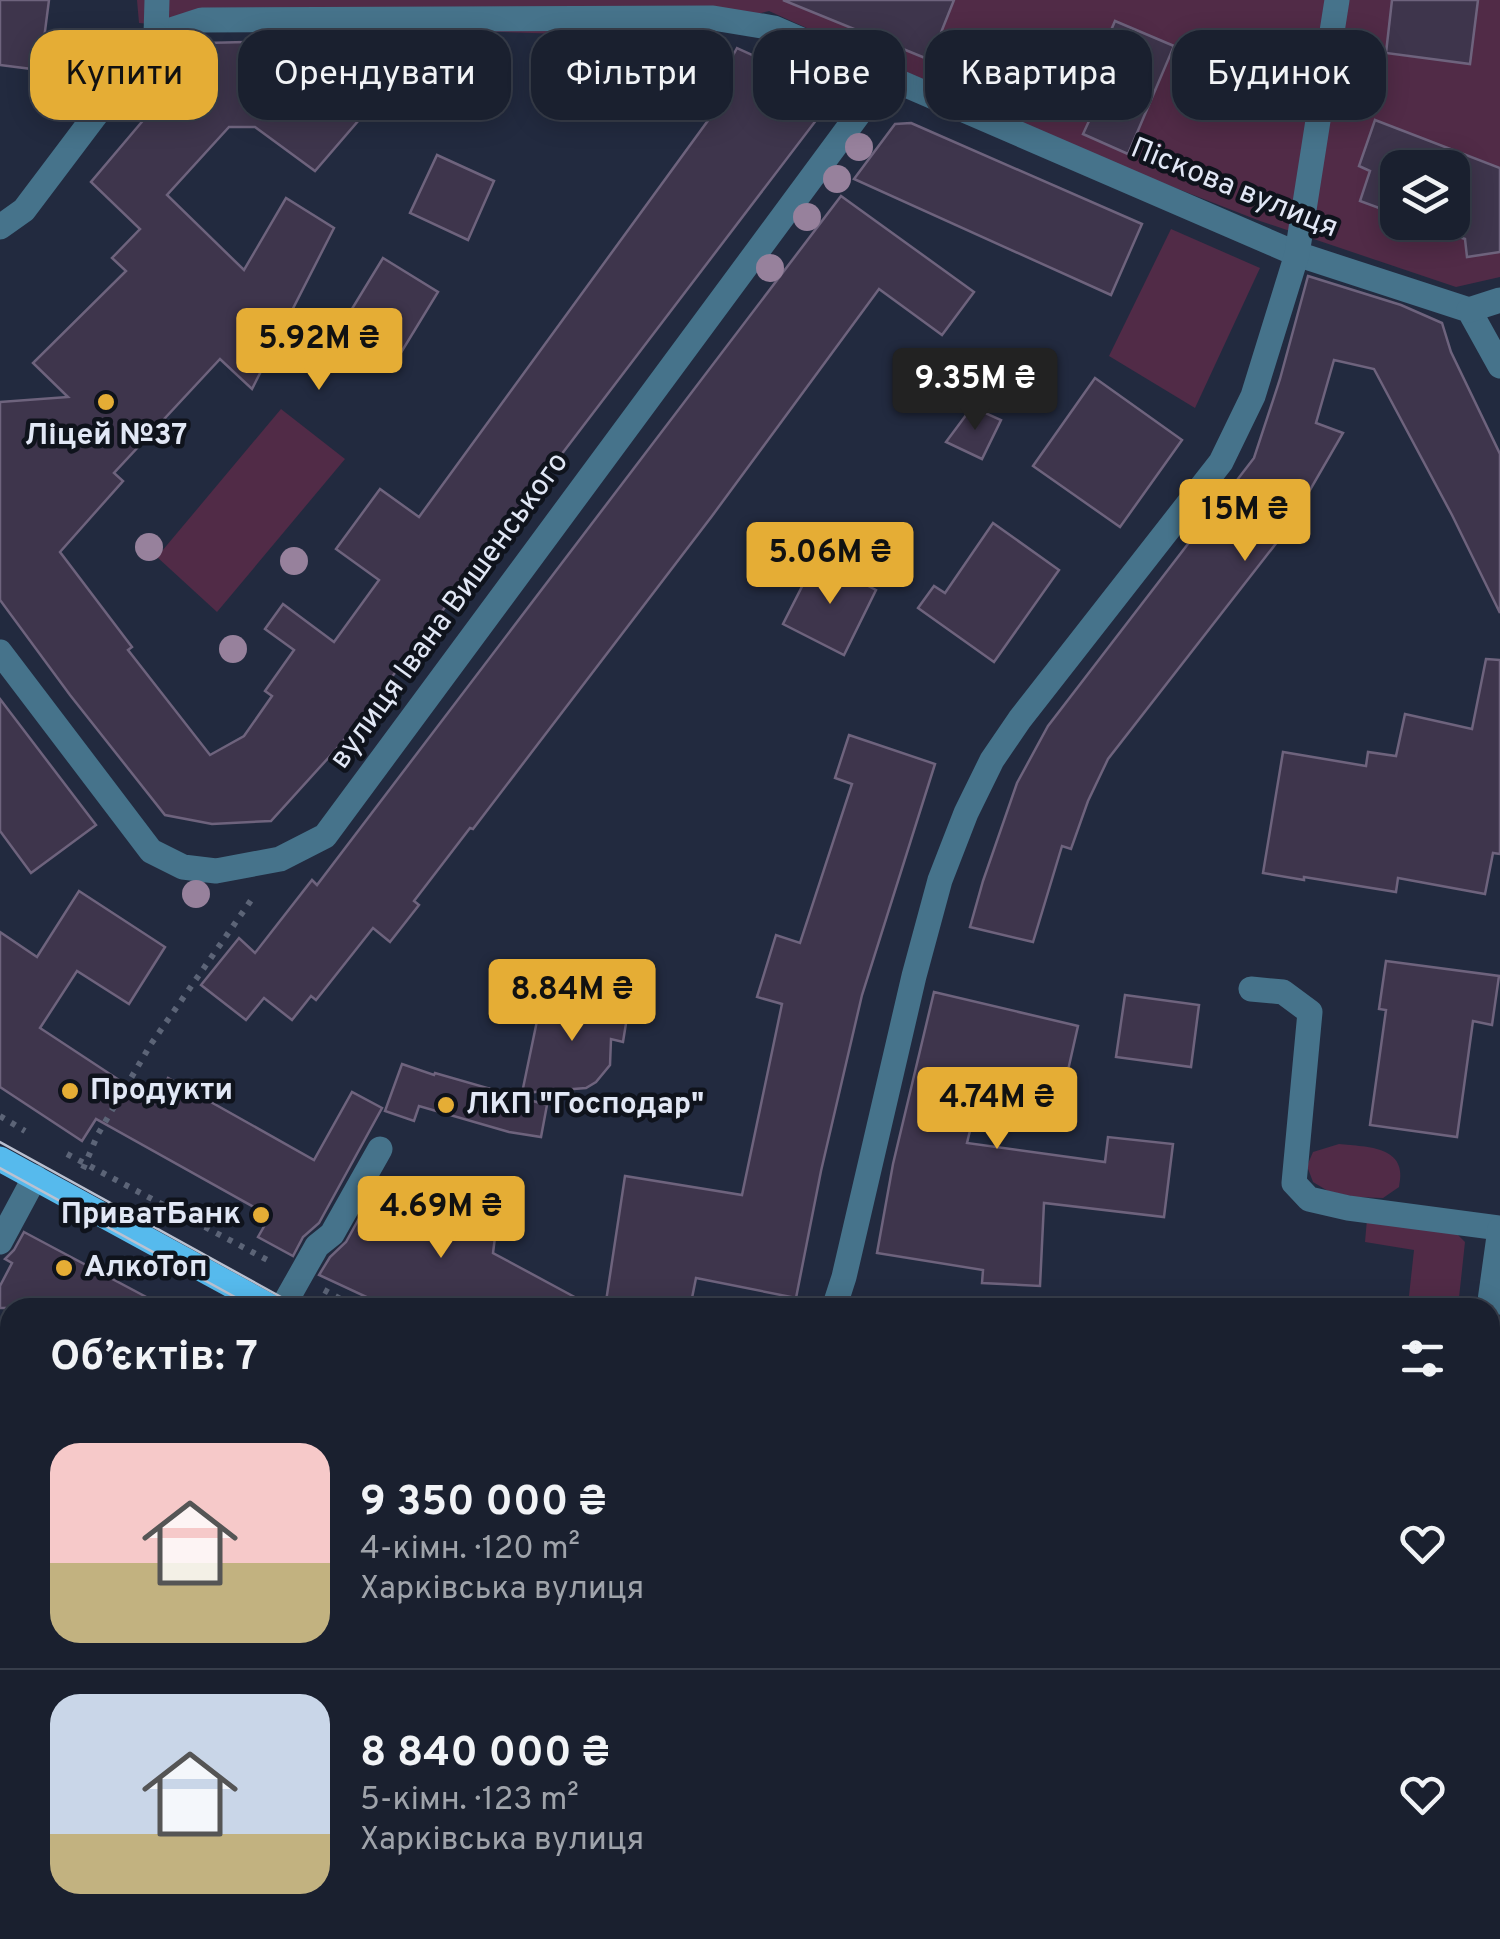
<!DOCTYPE html>
<html lang="uk">
<meta charset="utf-8">
<style>
:root{--surface:#1a202f;--page:#272d3b;--text:#f1f3f6;--muted:#9fa3aa;--line:#383e4b;--accent:#e5ad35}
body{margin:0;font-family:Overpass,sans-serif;background:var(--page);color:var(--text);height:100vh;display:flex;flex-direction:column;font-size:38px;white-space:nowrap}
*{box-sizing:border-box;margin:0}
p{font-size:32px;color:var(--muted)}
.icon{flex:none;width:55px;height:55px;fill:none;stroke:currentColor;stroke-width:2;stroke-linecap:round;stroke-linejoin:round}
.map{position:relative;flex:1;overflow:hidden}
.drawer{position:absolute;left:0px;top:1298px;width:1500px;height:642px;display:flex;flex-direction:column;background:var(--surface);border-radius:30px 30px 0 0;box-shadow:0 5px 25px #0003,0 0 0 2px var(--line)}
.drawer>*{flex:none}
.banner{position:absolute;left:30px;top:30px;width:1440px;height:90px;display:flex;gap:20px}
.tools{position:absolute;left:1380px;top:150px;display:grid;gap:20px}
.tools a{display:grid;place-items:center;width:90px;height:90px;border-radius:20px;background:var(--surface);box-shadow:0 5px 25px #0003,0 0 0 2px var(--line);font-size:50px}
.price{position:absolute;translate:-50% -85px;padding:0 22px;border-radius:10px;background:var(--accent);color:#111;font-size:32px;line-height:65px;filter:drop-shadow(0 2px 5px #0008)}
.price::after{content:'';position:absolute;left:50%;top:60px;width:30px;height:22px;margin-left:-15px;background:inherit;clip-path:polygon(0 0,100% 0,50% 100%)}
.price.selected{background:#222;color:#fff}
ul{padding:0;list-style:none}
li{display:flex;align-items:center;gap:30px;height:250px;padding:0 50px}
li+li{border-top:2px solid var(--line)}
li span{display:grid;place-items:center;flex:none;width:280px;height:200px;border-radius:30px;color:#555}
li>.icon{margin-inline-start:auto}
span .icon{width:120px;height:120px;fill:#fffc;stroke-width:1}
li b{font-size:42px}
h2{display:flex;justify-content:space-between;align-items:center;height:120px;padding:0 50px;font-size:42px}
.chip{padding:0 35px;border-radius:30px;background:var(--surface);box-shadow:0 5px 25px #0003,0 0 0 2px var(--line);font-size:35px;line-height:90px}
.chip.selected{background:var(--accent);color:#111}
.map>svg:first-child{display:block}
.green{fill:#512b47;fill-rule:evenodd}
.building{fill:#3e354c;stroke:#6e637d;stroke-width:2.5}
.lines{fill:none;stroke-linecap:round;stroke-linejoin:round}
.path{stroke:#5c6477;stroke-width:6;stroke-dasharray:5 8;stroke-linecap:butt}
.minor{stroke:#46738b;stroke-width:25}
.major{stroke:#56baed;stroke-width:25}
.tram{stroke:#bbc1d0;stroke-width:2.5}
.tree{fill:#97819c}
.poi-dot{fill:#e5ad35;stroke:#0f131c;stroke-width:4}
.labels{text-anchor:middle;dominant-baseline:central;stroke-width:9;stroke-linejoin:round;paint-order:stroke}
.street-label{font-size:30px;fill:#e1e7f5;stroke:#0f131c}
.poi-label{font-size:30px;font-weight:bold;fill:#e1e7f5;stroke:#0f131c;text-anchor:start}
</style>
<div class="map">
<svg width="1500" height="1939" viewBox="0 0 1500 1939">
<rect width="100%" height="100%" fill="#222a3f"/>
<!-- green -->
<g class="green">
<path d="M137,0H1500V277L1456,287L1260,221L1073,148L769,11L698,30L564,34L407,29L219,30L139,23ZM1398,168H1452V222H1398Z"/>
<polygon points="1171,229 1260,268 1195,408 1109,356"/>
<polygon points="281,409 345,459 217,612 157,557"/>
<path d="M1339,1144C1368,1147 1409,1146 1399,1187L1383,1198L1355,1197L1328,1191L1313,1182L1307,1166L1313,1152Z"/>
<polygon points="1367,1219 1456,1233 1465,1242 1458,1307 1408,1305 1414,1250 1365,1242"/>
</g>
<!-- building -->
<g class="building">
<polygon points="0,0 49,0 40,70 0,65"/>
<polygon points="783,0 954,0 930,60"/>
<polygon points="1392,0 1478,0 1470,64 1386,53"/>
<polygon points="1115,21 1174,46 1128,154 1083,134 1095,108 1081,101"/>
<polygon points="363,39 448,40 447,114 359,120 315,171 255,127 229,127 167,195 244,270 286,198 334,228 252,389 220,359 114,473 123,481 60,552 132,647 128,650 210,755 244,736 272,696 265,691 294,650 265,629 283,604 334,642 379,580 336,549 380,489 419,517 720,104 710,98 737,48 825,88 827,106 340,745 271,821 212,824 165,815 70,695 0,600 0,402 68,397 33,363 126,271 112,258 140,229 91,182 179,78 205,43"/>
<polygon points="1375,120 1500,168 1500,252 1467,257 1465,239 1418,222 1452,222 1452,168 1398,168 1398,215 1360,201 1370,171 1359,166"/>
<polygon points="911,123 1142,224 1111,295 854,179 895,124"/>
<polygon points="437,155 494,181 468,240 410,213"/>
<polygon points="841,196 974,292 942,335 879,289 712,516 473,829 470,828 414,901 419,905 390,942 373,928 316,1000 311,996 292,1020 264,998 246,1020 201,985 239,938 255,953 312,880 317,885"/>
<polygon points="383,258 438,292 391,369 336,335"/>
<polygon points="1308,276 1401,305 1442,323 1451,352 1500,454 1500,613 1452,515 1374,369 1334,360 1316,423 1343,433 1288,528 1108,759 1088,801 1071,849 1062,846 1033,942 970,927 983,881 1017,783 1048,726 1254,458 1280,379"/>
<polygon points="1095,378 1182,440 1120,527 1033,466"/>
<polygon points="972,407 1001,420 982,459 946,442"/>
<polygon points="993,523 1059,570 994,662 918,608 934,586 945,593"/>
<polygon points="816,559 876,590 844,655 783,624"/>
<polygon points="1486,659 1500,660 1500,854 1493,853 1485,894 1398,878 1396,892 1304,877 1304,880 1263,873 1283,752 1366,766 1368,752 1396,756 1405,714 1472,729"/>
<polygon points="0,699 96,825 31,873 0,831"/>
<polygon points="849,735 935,764 862,995 821,1171 796,1298 696,1278 690,1308 605,1308 625,1176 742,1195 782,1004 757,997 776,935 800,943 852,784 835,778"/>
<polygon points="79,891 165,947 129,1004 77,971 40,1028 154,1103 168,1078 314,1160 352,1092 382,1108 319,1223 303,1237 293,1256 258,1237 270,1216 96,1119 82,1141 0,1087 0,932 37,957"/>
<polygon points="1386,961 1499,976 1492,1025 1473,1021 1457,1137 1370,1125 1386,1010 1379,1009"/>
<polygon points="543,992 628,1011 623,1042 611,1039 610,1065 596,1082 586,1088 522,1093"/>
<polygon points="934,992 1078,1026 1064,1088 985,1069 967,1143 1105,1162 1108,1137 1173,1144 1164,1217 1044,1203 1040,1286 982,1283 983,1270 877,1253 893,1164"/>
<polygon points="1125,995 1199,1005 1191,1067 1116,1057"/>
<polygon points="402,1064 434,1075 435,1073 547,1105 541,1137 509,1132 419,1106 414,1121 385,1111"/>
<polygon points="445,1178 501,1190 493,1253 595,1308 390,1308 319,1275 330,1257 346,1242 366,1206 437,1242"/>
<polygon points="24,1232 54,1248 167,1308 0,1308 0,1286 12,1263 5,1259 14,1250"/>
</g>
<g class="lines">
<!-- path -->
<g class="path">
<polyline points="0,1116 25,1131"/>
<polyline points="67,1154 273,1263"/>
<polyline points="83,1169 98,1134 151,1044 254,896"/>
<polyline points="324,1290 357,1308"/>
<polyline points="1369,1930 1382,1939"/>
</g>
<!-- minor -->
<g class="minor">
<polyline points="156,35 202,20 713,18 774,28 1297,254 1469,310 1500,366"/>
<polyline points="156,35 157,0"/>
<polyline points="0,227 24,210 156,35"/>
<polyline points="1469,310 1500,300"/>
<polyline points="0,652 151,851 183,867 216,871 280,859 325,836 886,77"/>
<polyline points="1251,989 1283,992 1310,1012 1294,1183 1309,1199 1348,1208 1500,1228"/>
<polyline points="0,1242 35,1177"/>
<polyline points="282,1308 317,1246 332,1234 380,1149"/>
<polyline points="834,1308 844,1277 914,976 940,880 966,813 992,760 1020,719 1221,462 1253,396 1297,254 1337,0"/>
<polyline points="1489,1308 1500,1229"/>
<polyline points="1490,1366 1500,1363"/>
<polyline points="247,1939 253,1930"/>
</g>
<!-- major -->
<g class="major">
<polyline points="0,1159 273,1308"/>
<polyline points="1292,1930 1306,1939"/>
</g>
<!-- tram -->
<g class="tram">
<polyline points="0,1142 301,1308"/>
<polyline points="0,1168 255,1308"/>
<polyline points="1275,1930 1288,1939"/>
<polyline points="1326,1930 1339,1939"/>
</g>
</g>
<!-- trees -->
<g class="tree">
<circle cx="859" cy="147" r="14"/>
<circle cx="837" cy="179" r="14"/>
<circle cx="807" cy="217" r="14"/>
<circle cx="770" cy="268" r="14"/>
<circle cx="149" cy="547" r="14"/>
<circle cx="294" cy="561" r="14"/>
<circle cx="233" cy="649" r="14"/>
<circle cx="196" cy="894" r="14"/>
</g>
<!-- markers -->
<g class="poi-dot">
<circle cx="106" cy="402" r="10"/>
<circle cx="70" cy="1091" r="10"/>
<circle cx="446" cy="1105" r="10"/>
<circle cx="261" cy="1215" r="10"/>
<circle cx="64" cy="1268" r="10"/>
</g>
<g class="labels">
<!-- street labels -->
<g class="street-label">
<text transform="translate(1234 189) rotate(22)">Піскова вулиця</text>
<text transform="translate(450 611) rotate(-54)">вулиця Івана Вишенського</text>
</g>
<!-- poi labels -->
<g class="poi-label">
<text x="106" y="436" text-anchor="middle">Ліцей №37</text>
<text x="90" y="1091">Продукти</text>
<text x="466" y="1105">ЛКП "Господар"</text>
<text x="241" y="1215" text-anchor="end">ПриватБанк</text>
<text x="84" y="1268">АлкоТоп</text>
</g>
</g>
</svg>
<div class="tools">
<a><svg class="icon" aria-label="layers" viewBox="0 0 24 24"><path d="M12 4l9 5-9 5-9-5zM3 14l9 5 9-5"/></svg></a>
</div>
<b class="price" style="left:319px;top:393px">5.92M ₴</b>
<b class="price selected" style="left:975px;top:433px">9.35M ₴</b>
<b class="price" style="left:1245px;top:564px">15M ₴</b>
<b class="price" style="left:830px;top:607px">5.06M ₴</b>
<b class="price" style="left:572px;top:1044px">8.84M ₴</b>
<b class="price" style="left:997px;top:1152px">4.74M ₴</b>
<b class="price" style="left:441px;top:1261px">4.69M ₴</b>
<div class="banner">
<a class="chip selected">Купити</a>
<a class="chip">Орендувати</a>
<a class="chip">Фільтри</a>
<a class="chip">Нове</a>
<a class="chip">Квартира</a>
<a class="chip">Будинок</a>
</div>
<section class="drawer">
<h2>Об’єктів: 7<svg class="icon" aria-label="filters" viewBox="0 0 24 24"><path d="M4 7h16M4 17h16"/><circle cx="9" cy="7" r="2"/><circle cx="15" cy="17" r="2"/></svg></h2>
<ul>
<li><span style="background:linear-gradient(#f6c9c9 60%,#c2b280 0)"><svg class="icon" aria-label="home" viewBox="0 0 24 24"><path d="M3 11l9-7 9 7M6 9v11h12V9"/></svg></span><div><b>9 350 000 ₴</b><p>4-кімн. · 120 m²</p><p>Харківська вулиця</p></div><svg class="icon" aria-label="heart" viewBox="0 0 24 24"><path d="M12 20l-8-8c-3-5 5-10 8-4 3-6 11-1 8 4z"/></svg></li>
<li><span style="background:linear-gradient(#c9d6e8 70%,#c2b280 0)"><svg class="icon" aria-label="home" viewBox="0 0 24 24"><path d="M3 11l9-7 9 7M6 9v11h12V9"/></svg></span><div><b>8 840 000 ₴</b><p>5-кімн. · 123 m²</p><p>Харківська вулиця</p></div><svg class="icon" aria-label="heart" viewBox="0 0 24 24"><path d="M12 20l-8-8c-3-5 5-10 8-4 3-6 11-1 8 4z"/></svg></li>
</ul>
</section>
</div>
